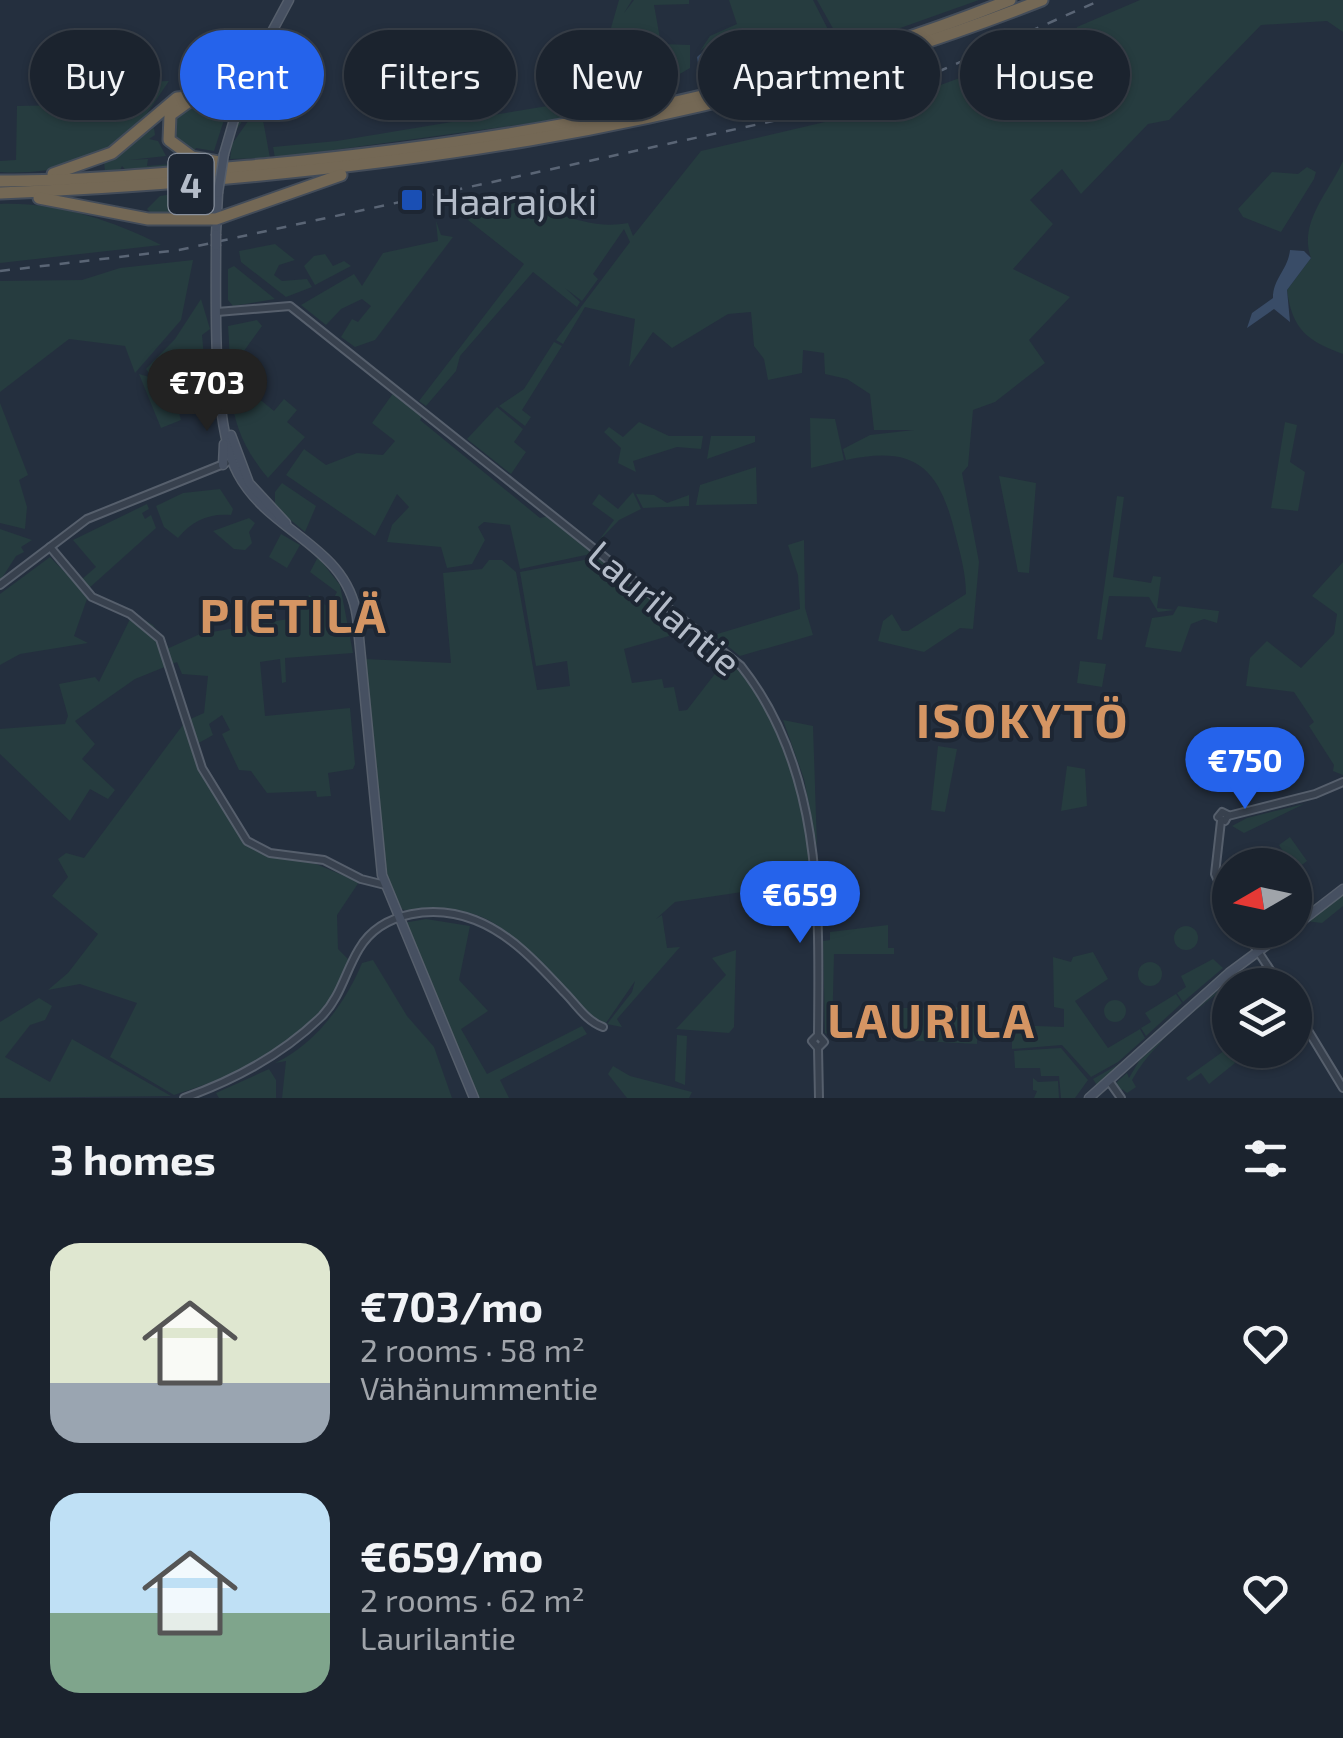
<!DOCTYPE html>
<meta charset="utf-8">
<style>
:root{--surface:#1b232e;--page:#242b36;--text:#f1f3f6;--muted:#a0a4aa;--line:#39404a;--accent:#2563eb}
body{margin:0;font-family:"Exo 2",sans-serif;background:var(--page);color:var(--text);height:100vh;display:flex;flex-direction:column;font-size:38px;white-space:nowrap}
*{box-sizing:border-box;margin:0}
p{font-size:32px;color:var(--muted)}
.icon{flex:none;width:55px;height:55px;fill:none;stroke:currentColor;stroke-width:2;stroke-linecap:round;stroke-linejoin:round}
.map{position:relative;height:1098px;overflow:hidden}
.details{display:flex;flex-direction:column;background:var(--surface);flex:1}
.details>*{flex:none}
.guide{position:absolute;left:30px;top:30px;width:1285px;height:90px;display:flex;gap:20px}
.needle{width:65px;rotate:261deg}
.buttons{position:absolute;left:1212px;top:848px;display:grid;gap:20px}
.buttons a{display:grid;place-items:center;width:100px;height:100px;border-radius:50%;background:var(--surface);box-shadow:0 2px 8px #0004,0 0 0 2px var(--line);font-size:50px}
.price{position:absolute;translate:-50% -85px;padding:0 22px;border-radius:35px;background:var(--accent);color:#fff;font-size:32px;line-height:65px;filter:drop-shadow(0 2px 5px #0008)}
.price::after{content:'';position:absolute;left:50%;top:60px;width:30px;height:22px;margin-left:-15px;background:inherit;clip-path:polygon(0 0,100% 0,50% 100%)}
.price.active{background:#222;color:#fff}
ul{padding:0;list-style:none}
li{display:flex;align-items:center;gap:30px;height:250px;padding:0 50px}
li span{display:grid;place-items:center;flex:none;width:280px;height:200px;border-radius:30px;color:#555}
li>.icon{margin-inline-start:auto}
span .icon{width:120px;height:120px;fill:#fffc;stroke-width:1}
li b{font-size:42px}
h2{display:flex;justify-content:space-between;align-items:center;height:120px;padding:0 50px;font-size:42px}
.chip{padding:0 35px;border-radius:45px;background:var(--surface);box-shadow:0 2px 8px #0004,0 0 0 2px var(--line);font-size:35px;line-height:90px}
.chip.active{background:var(--accent);color:#fff}
.map>svg:first-child{display:block}
.green{fill:#263c3f}
.water{fill:#394c67}
.lines{fill:none;stroke-linecap:round;stroke-linejoin:round}
.tertiary-casing{stroke:#565f6c;stroke-width:10}
.secondary-casing{stroke:#565f6c;stroke-width:11}
.motorway-casing{stroke:#434c59;stroke-width:15}
.tertiary{stroke:#38414e;stroke-width:6}
.secondary{stroke:#465061;stroke-width:8}
.motorway{stroke:#746855;stroke-width:11}
.rail{stroke:#5a6575;stroke-width:2.5;stroke-dasharray:10 10;stroke-linecap:butt}
.secondary-bridge-casing{stroke:#565f6c;stroke-width:11;stroke-linecap:butt}
.secondary-bridge{stroke:#465061;stroke-width:8}
.transit-dot{fill:#1a4fb4;stroke:#1d2633;stroke-width:4}
.labels{text-anchor:middle;dominant-baseline:central;stroke-width:8;stroke-linejoin:round;paint-order:stroke}
.shield{fill:#1d2633;stroke:#878f9c;stroke-width:2.5}
.shield-label{font-size:35px;font-weight:bold;fill:#b4bcc9}
.poi-label{font-size:38px;fill:#b4bcc9;stroke:#1d2633;text-anchor:start}
.street-label{font-size:38px;fill:#b4bcc9;stroke:#1d2633}
.district-label{font-size:48px;font-weight:bold;letter-spacing:2.5px;fill:#d59563;stroke:#1d2633}
</style>
<div class="map">
<svg width="1343" height="1098" viewBox="0 0 1343 1098">
<rect width="100%" height="100%" fill="#242f3e"/>
<!-- green -->
<g class="green">
<polygon points="619,0 632,0 624,13 634,0 689,0 689,4 654,5 661,44 690,45 690,68 666,82 665,91 623,101 615,99 610,67 600,66"/>
<polygon points="729,0 813,0 838,49 709,86 706,66 745,44 717,39 700,51 710,36 737,24"/>
<polygon points="817,0 979,0 844,48"/>
<path d="M1140,0H1343V32L1327,21L1261,25L1169,120L1148,124L1081,194L1062,169L1030,200L1053,224L1013,269L1070,297L1029,340L1045,363L995,402L973,410L968,466L962,473L979,562L973,629L960,628L924,652L878,641L883,621L892,614L902,631H908L966,594C966,573 960,553 955,533C939,467 915,445 846,460L843,449L870,435L914,430H874L870,394L847,379L825,374L824,353L803,350L802,373L768,380L764,359L754,346L751,312L728,314L672,348L653,332L629,367L635,319L585,307L563,344L556,340L630,242L624,229L593,274L598,279L582,301L565,288L580,302L577,307L533,272L460,356L456,371L426,406L419,401L524,264L468,220L486,200C538,194 574,233 628,223L633,236L701,151L863,113L968,75L1053,38L1057,67H1065L1077,27Z"/>
<path d="M169,81C157,98 146,117 132,132C102,165 42,175 0,172V161L16,160L17,106L107,104V83Z"/>
<polygon points="249,88 260,91 259,97 232,136"/>
<polygon points="608,96 610,105 587,110 583,116 275,158 273,147 337,141"/>
<polygon points="260,104 270,158 230,159 232,144"/>
<polygon points="201,105 218,107 224,120 214,151 196,148 194,152 177,140 173,121 191,106"/>
<polygon points="154,128 155,135 149,139 158,141 166,156 129,160 148,159 147,166 171,164 171,168 127,171 122,166 120,170 105,171 104,162"/>
<path d="M1343,161V354C1307,341 1292,329 1287,290L1311,258C1298,223 1329,192 1343,161Z"/>
<polygon points="1307,167 1316,172 1314,179 1281,232 1243,217 1238,209 1272,172 1298,174"/>
<polygon points="203,189 208,190 205,211 182,216 152,214 147,209 160,196"/>
<path d="M0,204C57,202 111,220 161,245L0,263Z"/>
<polygon points="436,221 441,235 453,237 375,340 355,347 341,337 352,319 358,322 371,306 362,299 341,309 326,325 301,305 354,274 362,286 383,253 438,241"/>
<polygon points="275,244 295,260 279,265 274,275 282,281 307,279 312,287 286,297 241,262 239,251"/>
<polygon points="325,254 333,266 344,261 351,266 315,285 304,266 314,256"/>
<polygon points="193,260 181,320 135,373 125,346 69,339 0,392 0,281 82,280 120,268"/>
<polygon points="234,266 275,299 233,306 228,300 228,269"/>
<polygon points="201,299 210,329 202,335 204,357 210,358 211,379 172,389 181,420 161,428 139,374 153,378 146,369 175,339"/>
<path d="M257,320L262,326L231,369L246,382L243,386L274,411L284,399L297,410L287,422L305,437L268,478C223,424 233,391 228,326Z"/>
<polygon points="554,342 562,346 522,410 531,417 525,426 499,406 524,389"/>
<polygon points="394,392 423,415 420,420 540,518 549,516 595,553 520,569 510,525 484,522 478,527 485,540 472,564 447,568 441,547 387,542 392,525 409,507 397,494 375,536 286,475 304,449 326,465 357,453 383,455 395,441 372,423"/>
<polygon points="0,403 28,475 19,480 27,507 25,529 0,523"/>
<polygon points="497,407 523,429 514,442 526,452 511,474 467,439"/>
<polygon points="810,418 835,419 844,460 811,468"/>
<polygon points="639,422 669,436 703,436 701,449 677,447 633,461 636,472 618,463 621,448 604,432 609,427 623,437"/>
<polygon points="1285,422 1297,425 1290,462 1305,472 1298,511 1271,508"/>
<polygon points="711,436 755,436 755,442 707,459"/>
<polygon points="756,467 757,504 696,505 700,485"/>
<polygon points="999,476 1036,483 1029,573 1018,572"/>
<polygon points="282,483 316,506 305,532 275,507 275,492"/>
<path d="M220,489L233,509L231,515C210,513 192,520 178,538L164,527L156,506L183,493Z"/>
<polygon points="633,492 641,509 619,520 597,543 614,520 592,504 599,494 618,509"/>
<polygon points="636,494 654,495 667,503 689,495 689,506 643,508"/>
<polygon points="1117,496 1124,497 1113,577 1151,583 1153,576 1161,577 1157,608 1175,610 1158,612 1149,597 1109,596 1102,640 1097,639"/>
<polygon points="147,504 149,509 142,513 145,519 151,515 156,528 88,589 81,580 96,567 73,540"/>
<polygon points="249,518 255,523 249,532 252,543 245,550 234,549 213,531"/>
<polygon points="0,529 32,540 21,547 24,552 16,556 0,581"/>
<polygon points="281,534 300,545 287,568 269,557"/>
<polygon points="804,540 805,608 813,635 740,656 714,635 800,609 798,575 788,545"/>
<polygon points="50,557 88,596 74,636 88,643 20,654 0,665 0,594"/>
<polygon points="318,557 340,585 353,653 285,658 286,682 282,683 280,659 260,662 265,716 350,708 355,764 353,769 328,773 331,796 317,797 316,791 267,793 251,771 239,770 222,734 230,730 222,715 209,724 213,735 197,744 188,720 204,713 208,676 182,674 177,662 135,679 75,721 95,744 82,759 115,790 108,799 90,789 70,821 0,754 0,729 65,724 68,716 59,684 95,677 99,682 133,613 153,625 169,648 200,634 294,618 309,595 329,607 337,592 310,572"/>
<path d="M600,557L693,629L624,649L632,683L662,679L664,688L674,687L679,711L687,710L728,657C789,716 801,801 817,881L675,902L656,919L662,915L667,948L680,947L617,1019L622,1027L607,1024L632,992L649,930L635,981L606,1023C570,1010 530,938 482,917C453,905 421,917 398,908L381,858L364,659L451,663L443,573L482,569L489,560H502L516,572L537,690L570,686L567,661L536,666L520,572Z"/>
<polygon points="1343,562 1343,775 1333,771 1334,765 1309,726 1314,722 1294,692 1246,686 1250,658 1267,641 1301,668 1334,634 1337,614 1312,596"/>
<polygon points="1178,606 1219,611 1217,623 1204,619 1191,624 1181,652 1145,647 1152,618 1173,615"/>
<polygon points="1080,661 1106,664 1102,687 1077,683"/>
<polygon points="783,720 813,726 817,847 804,779"/>
<path d="M185,722L200,765L247,843L263,854L316,864L359,882L337,915L338,949L350,961C320,1037 248,1072 174,1095L110,1057L137,1003L80,984L48,990L68,973L98,934L52,896L68,877L58,859L66,853L84,858Z"/>
<polygon points="938,746 957,749 945,812 931,810"/>
<polygon points="1067,766 1085,769 1087,806 1061,811"/>
<polygon points="1304,804 1244,833 1232,826 1247,818"/>
<polygon points="1290,837 1307,861 1295,870 1279,845"/>
<polygon points="1343,892 1343,906 1322,923 1305,921"/>
<polygon points="426,919 470,926 459,980 488,1011 461,1029 487,1074 582,1026 587,1034 500,1080 509,1098 477,1098 403,923"/>
<polygon points="888,925 888,948 894,948 894,954 834,954 832,1036 825,1033 823,941 830,940 830,932"/>
<circle cx="1186" cy="938" r="12"/>
<polygon points="736,950 734,1027 729,1033 676,1029 726,975 712,958"/>
<polygon points="1093,952 1108,979 1075,1001 1108,1048 1140,1029 1145,1038 1118,1062 1091,1077 1062,1045 1012,1049 1012,1025 1064,1027 1064,1009 1054,1007 1053,957 1071,962 1073,957"/>
<polygon points="1213,959 1223,968 1183,1002 1177,993 1186,987 1181,976"/>
<path d="M373,960L407,1016L434,1047L452,1098H282L286,1061L275,1063C315,1045 346,1002 362,963Z"/>
<circle cx="1150" cy="974" r="12"/>
<polygon points="1222,972 1226,973 1098,1087 1093,1079 1121,1063"/>
<path d="M1231,979L1237,985L1231,983C1196,1010 1152,1043 1132,1080L1136,1087L1127,1093L1122,1089V1094L1116,1083L1127,1073L1129,1078L1139,1061Z"/>
<polygon points="1176,994 1182,1003 1146,1036 1141,1028 1151,1022 1145,1013"/>
<polygon points="39,998 52,1006 45,1020 30,1025 5,1057 50,1082 72,1039 171,1096 0,1098 0,1022"/>
<circle cx="1115" cy="1011" r="11"/>
<polygon points="978,1007 977,1044 902,1040 902,1008"/>
<polygon points="677,1035 687,1036 685,1085 675,1081"/>
<polygon points="1061,1048 1088,1080 1075,1098 1061,1098 1059,1076 1041,1076 1040,1068 1015,1068 1014,1051"/>
<polygon points="1228,1048 1235,1063 1209,1084 1201,1073 1189,1081 1186,1078"/>
<polygon points="613,1066 630,1076 692,1092 689,1098 627,1098 608,1074"/>
<polygon points="269,1069 276,1080 276,1098 219,1098 216,1093"/>
<polygon points="1033,1078 1038,1082 1058,1081 1059,1098 1034,1098 1037,1091 1033,1090"/>
</g>
<!-- water -->
<g class="water">
<polygon points="741,34 748,39 746,44 707,65 698,64 697,57 717,39 730,40"/>
<path d="M1290,250L1304,251L1311,258L1287,290L1290,322L1274,309L1247,328L1252,313L1273,298C1273,278 1288,270 1290,250Z"/>
</g>
<g class="lines">
<defs>
<g id="tertiary">
<path d="M217,312L290,306L741,666C824,771 819,908 818,1035L824,1042L818,1048L812,1041L818,1035"/>
<polyline points="50,547 92,597 130,614 160,639 202,768 247,841 270,853 324,860 361,879 385,885"/>
<polyline points="0,585 87,519 226,463"/>
<polygon points="1222,812 1228,815 1225,821 1218,817"/>
<polyline points="1228,816 1315,794 1343,782"/>
<polyline points="1221,821 1215,874 1230,908"/>
<polyline points="1244,930 1280,985"/>
<polyline points="1295,1009 1343,1088"/>
<polyline points="818,1048 819,1098"/>
<polyline points="1109,1081 1121,1098"/>
<path d="M184,1098C235,1080 284,1053 322,1016C341,996 345,972 359,949C382,910 436,905 475,920C511,934 538,964 564,992C577,1005 586,1021 603,1027"/>
</g>
<g id="secondary">
<polyline points="224,154 245,82 289,0"/>
<polyline points="216,234 218,193"/>
<path d="M216,246C216,304 212,426 238,474C270,534 347,545 357,617L382,875L474,1098"/>
<polyline points="231,435 249,483 286,523"/>
<polyline points="223,465 224,444"/>
<polyline points="1295,926 1343,889"/>
<polyline points="1089,1098 1229,973 1287,930"/>
</g>
<g id="motorway">
<polyline points="188,102 170,115 169,140 192,157 219,162"/>
<polyline points="53,174 112,153 177,98 200,96 238,101"/>
<path d="M0,181C91,181 182,172 272,164C522,140 776,94 1010,0"/>
<path d="M0,193C356,177 708,132 1042,0"/>
<polyline points="39,198 148,219 216,219 341,175"/>
</g>
</defs>
<!-- tertiary casing -->
<use href="#tertiary" class="tertiary-casing"/>
<!-- secondary casing -->
<use href="#secondary" class="secondary-casing"/>
<!-- motorway casing -->
<use href="#motorway" class="motorway-casing"/>
<!-- tertiary -->
<use href="#tertiary" class="tertiary"/>
<!-- secondary -->
<use href="#secondary" class="secondary"/>
<!-- motorway -->
<use href="#motorway" class="motorway"/>
<!-- rail -->
<polyline class="rail" points="0,271 179,250 787,118 942,70 1101,0"/>
<defs>
<g id="secondary-bridge">
<polyline points="218,193 224,154"/>
<polyline points="216,246 216,234"/>
</g>
</defs>
<!-- secondary-bridge casing -->
<use href="#secondary-bridge" class="secondary-bridge-casing"/>
<!-- secondary-bridge -->
<use href="#secondary-bridge" class="secondary-bridge"/>
</g>
<!-- markers -->
<rect class="transit-dot" x="400" y="188" width="24" height="24" rx="5"/>
<g class="labels">
<!-- shield labels -->
<rect class="shield" x="168.5" y="154" width="45" height="60" rx="8"/>
<g class="shield-label">
<text x="191" y="184">4</text>
</g>
<!-- poi labels -->
<g class="poi-label">
<text x="434" y="200">Haarajoki</text>
</g>
<!-- street labels -->
<g class="street-label">
<text transform="translate(665 607) rotate(40)">Laurilantie</text>
</g>
<!-- district labels -->
<g class="district-label">
<text x="294" y="614">PIETILÄ</text>
<text x="1023" y="719">ISOKYTÖ</text>
<text x="932" y="1019">LAURILA</text>
</g>
</g>
</svg>
<div class="buttons">
<a><svg class="needle" viewBox="-14 -14 28 28"><path d="M0-13l5 13h-10z" fill="#e53935"/><path d="M0 13l5-13h-10z" fill="#a0a4aa"/></svg></a>
<a><svg class="icon" aria-label="layers" viewBox="0 0 24 24"><path d="M12 4l9 5-9 5-9-5zM3 14l9 5 9-5"/></svg></a>
</div>
<b class="price active" style="left:207px;top:434px">€703</b>
<b class="price" style="left:1245px;top:812px">€750</b>
<b class="price" style="left:800px;top:946px">€659</b>
<div class="guide">
<a class="chip">Buy</a>
<a class="chip active">Rent</a>
<a class="chip">Filters</a>
<a class="chip">New</a>
<a class="chip">Apartment</a>
<a class="chip">House</a>
</div>
</div>
<section class="details">
<h2>3 homes<svg class="icon" aria-label="filters" viewBox="0 0 24 24"><path d="M4 7h16M4 17h16"/><circle cx="9" cy="7" r="2"/><circle cx="15" cy="17" r="2"/></svg></h2>
<ul>
<li><span style="background:linear-gradient(#dfe7d0 70%,#9aa5b1 0)"><svg class="icon" aria-label="home" viewBox="0 0 24 24"><path d="M3 11l9-7 9 7M6 9v11h12V9"/></svg></span><div><b>€703/mo</b><p>2 rooms · 58 m²</p><p>Vähänummentie</p></div><svg class="icon" aria-label="heart" viewBox="0 0 24 24"><path d="M12 20l-8-8c-3-5 5-10 8-4 3-6 11-1 8 4z"/></svg></li>
<li><span style="background:linear-gradient(#bfe0f5 60%,#7fa58c 0)"><svg class="icon" aria-label="home" viewBox="0 0 24 24"><path d="M3 11l9-7 9 7M6 9v11h12V9"/></svg></span><div><b>€659/mo</b><p>2 rooms · 62 m²</p><p>Laurilantie</p></div><svg class="icon" aria-label="heart" viewBox="0 0 24 24"><path d="M12 20l-8-8c-3-5 5-10 8-4 3-6 11-1 8 4z"/></svg></li>
</ul>
</section>
